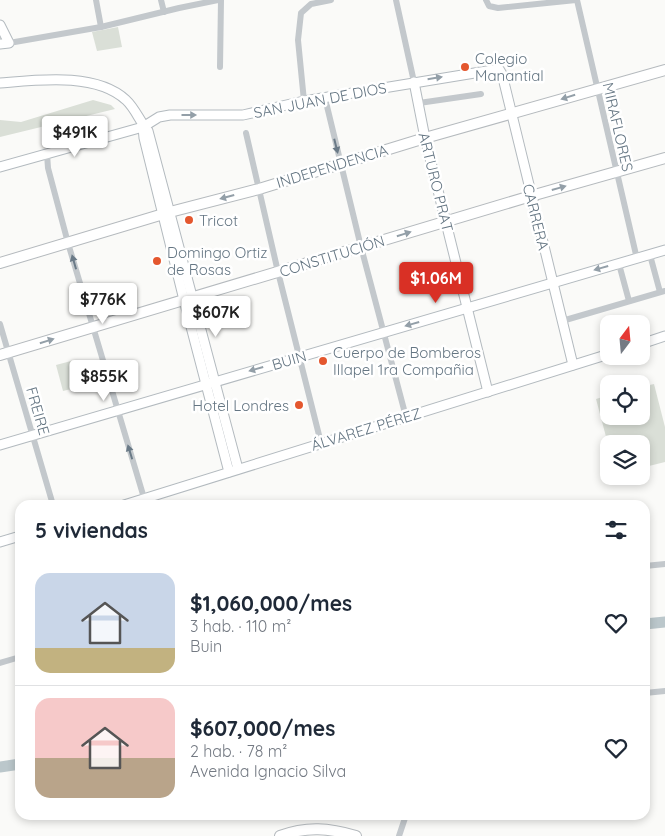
<!DOCTYPE html>
<html lang="es">
<meta charset="utf-8">
<style>
:root{--surface:#fff;--page:#f6f6f7;--text:#1f2937;--muted:#747a83;--line:#e0e1e3;--accent:#d93025}
body{margin:0;font-family:Quicksand,sans-serif;background:var(--page);color:var(--text);height:100vh;display:flex;flex-direction:column;font-size:19px;white-space:nowrap}
*{box-sizing:border-box;margin:0}
p{font-size:16px;color:var(--muted)}
.icon{flex:none;width:28px;height:28px;fill:none;stroke:currentColor;stroke-width:2;stroke-linecap:round;stroke-linejoin:round}
.map{position:relative;flex:1;overflow:hidden}
.drawer{position:absolute;left:15px;top:500px;width:635px;height:320px;display:flex;flex-direction:column;background:var(--surface);border-radius:15px;box-shadow:0 2px 8px #0003}
.drawer>*{flex:none}
.needle{width:32px;rotate:16deg}
.tools{position:absolute;left:600px;top:315px;display:grid;gap:10px}
.tools a{display:grid;place-items:center;width:50px;height:50px;border-radius:10px;background:var(--surface);box-shadow:0 2px 8px #0003;font-size:25px}
.price{position:absolute;translate:-50% -42px;padding:0 11px;border-radius:5px;background:#fff;color:#222;font-size:16px;line-height:32px;filter:drop-shadow(0 1px 2px #0008)}
.price::after{content:'';position:absolute;left:50%;top:30px;width:15px;height:11px;margin-left:-8px;background:inherit;clip-path:polygon(0 0,100% 0,50% 100%)}
.price.on{background:var(--accent);color:#fff}
ul{padding:0;list-style:none}
li{display:flex;align-items:center;gap:15px;height:125px;padding:0 20px}
li+li{border-top:1px solid var(--line)}
li span{display:grid;place-items:center;flex:none;width:140px;height:100px;border-radius:15px;color:#555}
li>.icon{margin-inline-start:auto}
span .icon{width:60px;height:60px;fill:#fffc;stroke-width:1}
li b{font-size:21px}
h2{display:flex;justify-content:space-between;align-items:center;height:60px;padding:0 20px;font-size:21px}
.map>svg:first-child{display:block}
.green{fill:#dadfd7}
.lines{fill:none;stroke-linecap:round;stroke-linejoin:round}
.river{stroke:#bbc7cb;stroke-width:11}
.secondary-casing{stroke:#b3babf;stroke-width:11}
.primary-casing{stroke:#b5babe;stroke-width:12}
.street{stroke:#c3c8cc;stroke-width:6}
.secondary{stroke:#fff;stroke-width:9}
.primary{stroke:#fff;stroke-width:10}
.oneway{fill:#939fa8}
.oneway2{fill:#6a7a87}
.poi-dot{fill:#e4572e;stroke:#fff;stroke-width:2}
.labels{text-anchor:middle;dominant-baseline:central;stroke-width:5;stroke-linejoin:round;paint-order:stroke}
.poi-label{font-size:15px;fill:#657683;stroke:#fff;text-anchor:start}
.street-label{font-size:15px;fill:#657683;stroke:#fff}
</style>
<div class="map">
<svg width="665" height="836" viewBox="0 0 665 836">
<rect width="100%" height="100%" fill="#fafaf8"/>
<!-- green -->
<g class="green">
<polygon points="118,27 122,47 97,51 92,32"/>
<polygon points="93,100 111,105 115,109 0,137 0,120 21,122"/>
<polygon points="71,361 79,387 63,391 56,365"/>
<polygon points="654,384 665,427 665,462 641,468 641,444 609,444 609,448 596,399 609,395 609,416 641,416 641,387"/>
</g>
<g class="lines">
<!-- river -->
<g class="river">
<polyline points="645,624 665,622"/>
<polyline points="0,767 20,764"/>
</g>
<defs>
<g id="secondary">
<polyline points="0,25 9,43 0,44"/>
<polyline points="414,82 425,138 488,392"/>
<path d="M0,83C37,80 96,72 126,100C135,108 140,122 148,131L238,469"/>
<polyline points="143,127 144,138 184,300 229,472"/>
<polyline points="0,167 143,127 159,117 170,115 243,115 304,101 499,69 502,74 573,365"/>
<polyline points="641,344 665,336"/>
<polyline points="0,445 665,250"/>
<polyline points="124,505 609,354"/>
<polyline points="0,542 20,536"/>
</g>
<g id="primary">
<polyline points="0,263 170,212 259,189 425,138 665,70"/>
<polyline points="0,355 531,196 665,158"/>
<path d="M280,836C307,826 329,828 356,836"/>
</g>
</defs>
<!-- secondary casing -->
<use href="#secondary" class="secondary-casing"/>
<!-- primary casing -->
<use href="#primary" class="primary-casing"/>
<!-- street -->
<g class="street">
<polyline points="96,0 101,27"/>
<polyline points="161,0 164,12"/>
<polyline points="396,0 414,82"/>
<polyline points="486,0 489,6 498,8 576,0"/>
<polyline points="577,0 637,259"/>
<polyline points="9,43 101,27 179,8 218,0"/>
<polyline points="220,67 221,0"/>
<polyline points="325,98 361,247 406,417"/>
<polyline points="304,101 298,40 301,13 311,4 331,0"/>
<polyline points="419,103 481,94"/>
<polyline points="246,133 278,272 321,443"/>
<polyline points="47,154 48,168 68,243 144,498"/>
<polyline points="650,255 660,292"/>
<polyline points="619,264 629,301"/>
<polyline points="562,321 665,291"/>
<polyline points="0,324 53,505"/>
<polyline points="645,566 665,564"/>
<polyline points="0,663 20,657"/>
<polyline points="645,693 665,691"/>
<polyline points="399,836 406,815"/>
</g>
<!-- secondary -->
<use href="#secondary" class="secondary"/>
<!-- primary -->
<use href="#primary" class="primary"/>
</g>
<!-- one-way arrows -->
<defs><path id="oneway-solid" d="M-6-.8H1V-3.2L6.5 0L1 3.2V.8H-6Z" transform="scale(1.25)"/></defs>
<g class="oneway">
<use href="#oneway-solid" transform="translate(435 78) rotate(-9)"/>
<use href="#oneway-solid" transform="translate(568 97) rotate(163)"/>
<use href="#oneway-solid" transform="translate(189 115)"/>
<use href="#oneway-solid" transform="translate(559 188) rotate(-16)"/>
<use href="#oneway-solid" transform="translate(227 197) rotate(165)"/>
<use href="#oneway-solid" transform="translate(404 234) rotate(-17)"/>
<use href="#oneway-solid" transform="translate(601 268) rotate(164)"/>
<use href="#oneway-solid" transform="translate(412 324) rotate(164)"/>
<use href="#oneway-solid" transform="translate(47 341) rotate(-17)"/>
<use href="#oneway-solid" transform="translate(256 369) rotate(164)"/>
</g>
<g class="oneway2">
<use href="#oneway-solid" transform="translate(336 146) rotate(76)"/>
<use href="#oneway-solid" transform="translate(74 262) rotate(-106)"/>
<use href="#oneway-solid" transform="translate(130 452) rotate(-107)"/>
</g>
<!-- markers -->
<g class="poi-dot">
<circle cx="465" cy="67" r="5"/>
<circle cx="189" cy="220" r="5"/>
<circle cx="157" cy="261" r="5"/>
<circle cx="323" cy="361" r="5"/>
<circle cx="299" cy="405" r="5"/>
</g>
<g class="labels">
<!-- poi labels -->
<g class="poi-label">
<text x="475" y="58">Colegio<tspan x="475" dy="17">Manantial</tspan></text>
<text x="199" y="220">Tricot</text>
<text x="167" y="252">Domingo Ortiz<tspan x="167" dy="17">de Rosas</tspan></text>
<text x="333" y="352">Cuerpo de Bomberos<tspan x="333" dy="17">Illapel 1ra Compañia</tspan></text>
<text x="289" y="405" text-anchor="end">Hotel Londres</text>
</g>
<!-- street labels -->
<g class="street-label">
<text transform="translate(320 100) rotate(-11)">SAN JUAN DE DIOS</text>
<text transform="translate(618 127) rotate(77)">MIRAFLORES</text>
<text transform="translate(332 166) rotate(-17)">INDEPENDENCIA</text>
<text transform="translate(436 182) rotate(76)">ARTURO PRAT</text>
<text transform="translate(536 217) rotate(76)">CARRERA</text>
<text transform="translate(332 256) rotate(-17)">CONSTITUCIÓN</text>
<text transform="translate(289 360) rotate(-16)">BUIN</text>
<text transform="translate(38 411) rotate(74)">FREIRE</text>
<text transform="translate(366 429) rotate(-17)">ÁLVAREZ PÉREZ</text>
</g>
</g>
</svg>
<div class="tools">
<a><svg class="needle" viewBox="-14 -14 28 28"><path d="M0-13l5 13h-10z" fill="#e53935"/><path d="M0 13l5-13h-10z" fill="#747a83"/></svg></a>
<a><svg class="icon" aria-label="locate" viewBox="0 0 24 24"><circle cx="12" cy="12" r="6"/><path d="M12 2v4M12 18v4M2 12h4M18 12h4"/></svg></a>
<a><svg class="icon" aria-label="layers" viewBox="0 0 24 24"><path d="M12 4l9 5-9 5-9-5zM3 14l9 5 9-5"/></svg></a>
</div>
<b class="price" style="left:75px;top:158px">$491K</b>
<b class="price on" style="left:436px;top:304px">$1.06M</b>
<b class="price" style="left:103px;top:325px">$776K</b>
<b class="price" style="left:216px;top:338px">$607K</b>
<b class="price" style="left:104px;top:402px">$855K</b>
<section class="drawer">
<h2>5 viviendas<svg class="icon" aria-label="filters" viewBox="0 0 24 24"><path d="M4 7h16M4 17h16"/><circle cx="9" cy="7" r="2"/><circle cx="15" cy="17" r="2"/></svg></h2>
<ul>
<li><span style="background:linear-gradient(#c9d6e8 75%,#c2b280 0)"><svg class="icon" aria-label="home" viewBox="0 0 24 24"><path d="M3 11l9-7 9 7M6 9v11h12V9"/></svg></span><div><b>$1,060,000/mes</b><p>3 hab. · 110 m²</p><p>Buin</p></div><svg class="icon" aria-label="heart" viewBox="0 0 24 24"><path d="M12 20l-8-8c-3-5 5-10 8-4 3-6 11-1 8 4z"/></svg></li>
<li><span style="background:linear-gradient(#f6c9c9 60%,#b9a48a 0)"><svg class="icon" aria-label="home" viewBox="0 0 24 24"><path d="M3 11l9-7 9 7M6 9v11h12V9"/></svg></span><div><b>$607,000/mes</b><p>2 hab. · 78 m²</p><p>Avenida Ignacio Silva</p></div><svg class="icon" aria-label="heart" viewBox="0 0 24 24"><path d="M12 20l-8-8c-3-5 5-10 8-4 3-6 11-1 8 4z"/></svg></li>
</ul>
</section>
</div>
